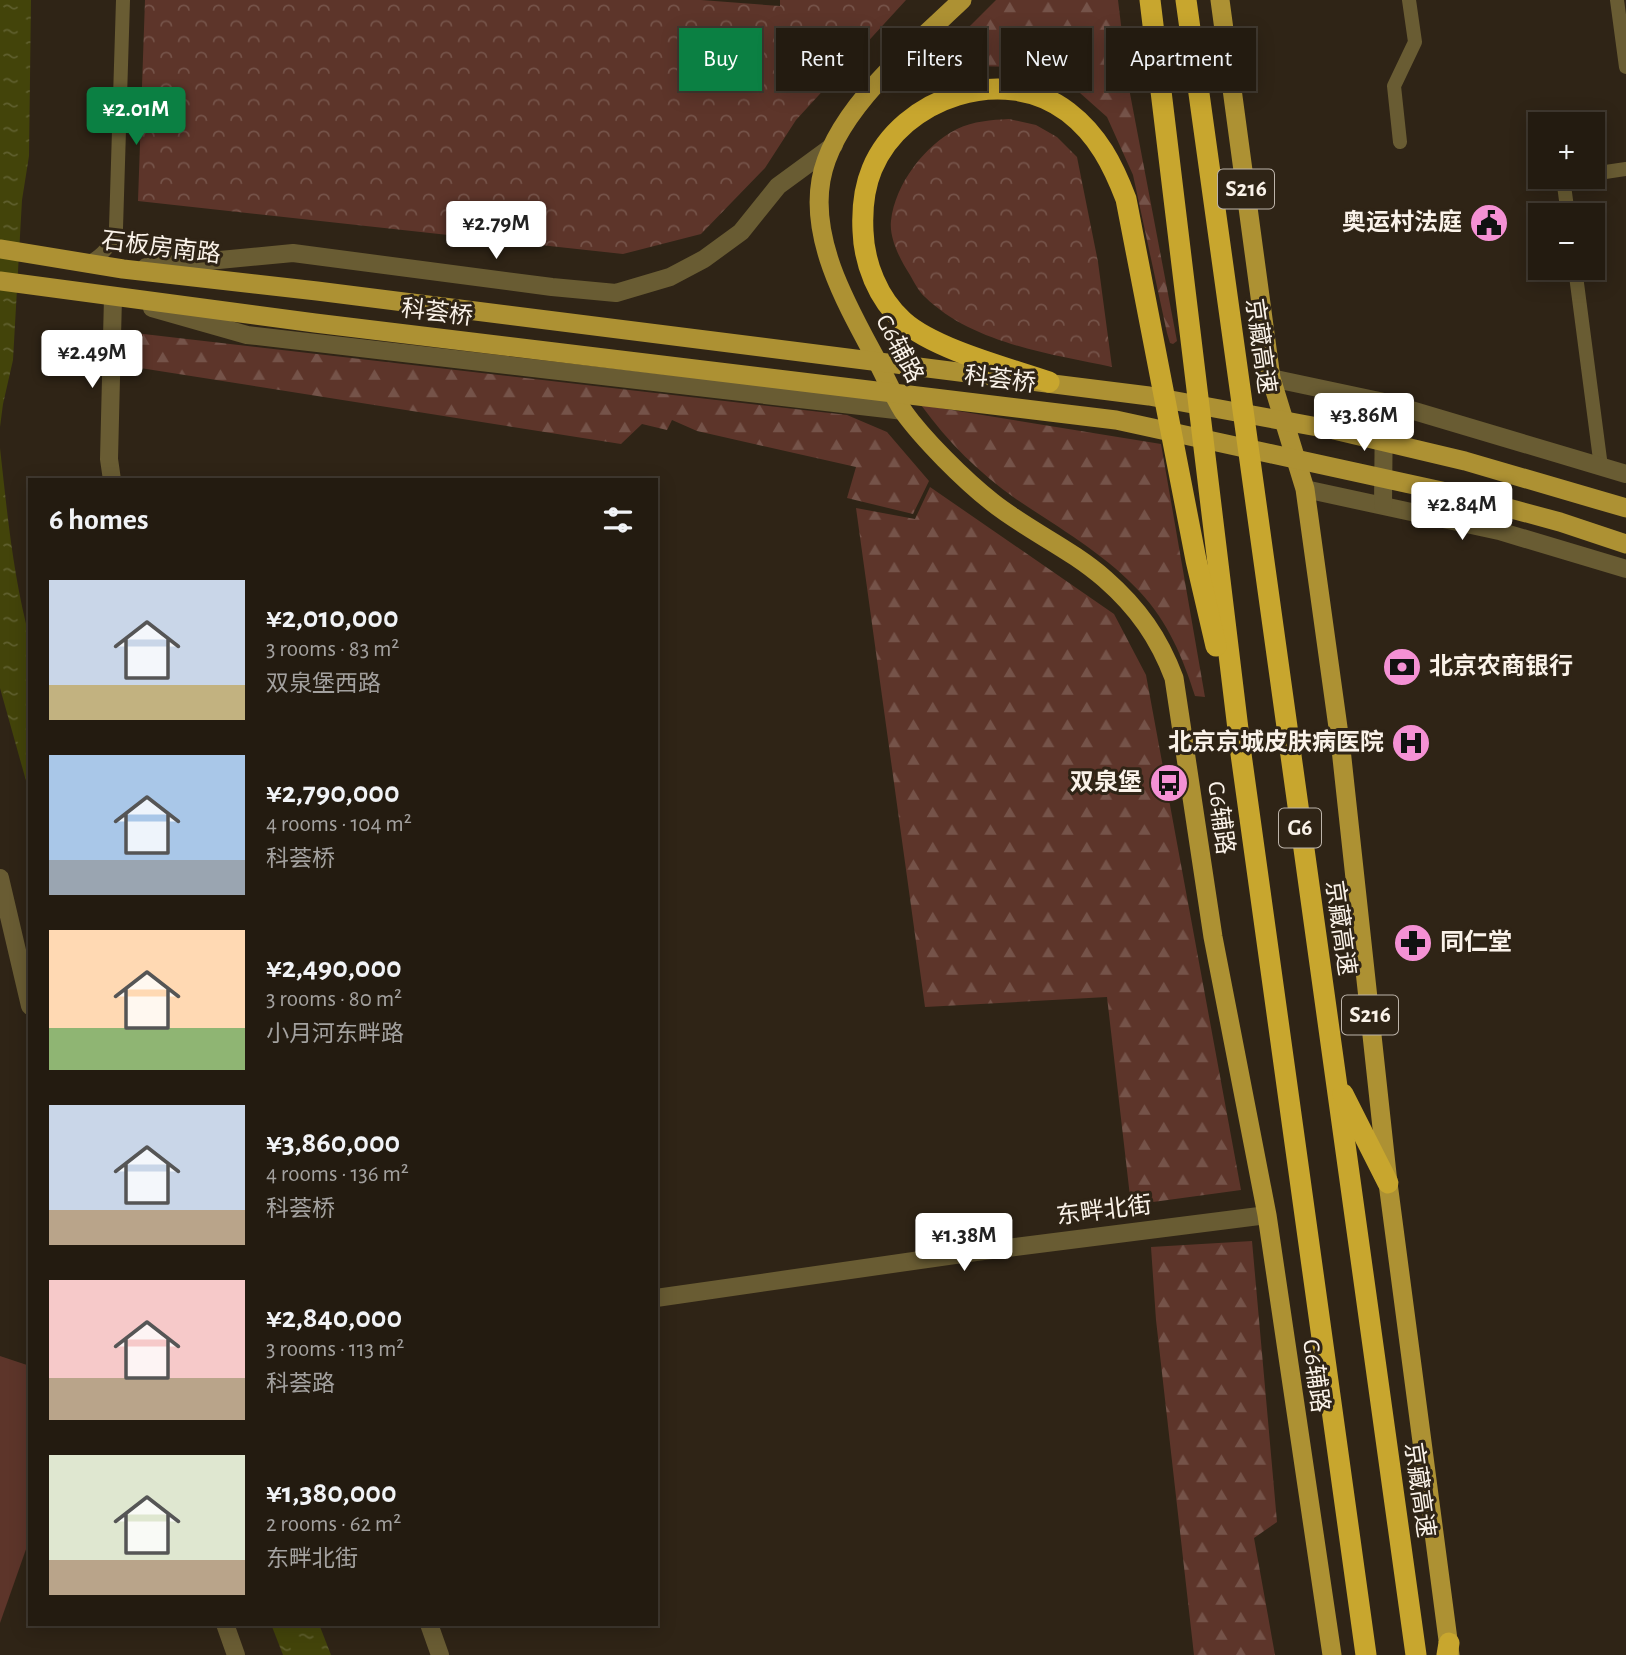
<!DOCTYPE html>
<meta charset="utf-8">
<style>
:root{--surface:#231b10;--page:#2b2419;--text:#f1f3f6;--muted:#a3a19f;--line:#403930;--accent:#0b8043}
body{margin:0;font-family:"Alegreya Sans","Noto Sans SC",sans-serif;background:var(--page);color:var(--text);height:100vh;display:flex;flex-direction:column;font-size:26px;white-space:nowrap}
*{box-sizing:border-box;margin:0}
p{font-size:23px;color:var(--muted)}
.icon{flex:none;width:38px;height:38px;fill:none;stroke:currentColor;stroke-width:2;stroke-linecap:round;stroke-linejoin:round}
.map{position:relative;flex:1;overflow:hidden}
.drawer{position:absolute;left:28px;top:478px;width:630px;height:1148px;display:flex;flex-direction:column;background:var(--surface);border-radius:0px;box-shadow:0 4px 18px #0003,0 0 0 2px var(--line)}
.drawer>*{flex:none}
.banner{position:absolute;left:679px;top:28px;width:665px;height:63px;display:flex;gap:14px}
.controls{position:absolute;left:1528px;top:112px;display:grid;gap:14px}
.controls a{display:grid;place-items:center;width:77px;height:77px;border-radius:0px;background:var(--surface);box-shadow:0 4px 18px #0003,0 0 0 2px var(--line);font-size:35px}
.price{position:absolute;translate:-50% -60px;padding:0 16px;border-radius:7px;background:#fff;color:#222;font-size:23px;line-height:46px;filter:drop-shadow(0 2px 4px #0008)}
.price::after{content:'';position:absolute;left:50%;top:42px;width:21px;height:16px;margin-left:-10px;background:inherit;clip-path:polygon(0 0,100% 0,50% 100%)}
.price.current{background:var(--accent);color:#fff}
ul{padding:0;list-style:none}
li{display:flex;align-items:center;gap:21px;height:175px;padding:0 21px}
li span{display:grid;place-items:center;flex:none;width:196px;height:140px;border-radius:0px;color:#555}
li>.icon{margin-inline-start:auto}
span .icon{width:84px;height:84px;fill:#fffc;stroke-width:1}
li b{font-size:30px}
h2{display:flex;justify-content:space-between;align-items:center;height:84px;padding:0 21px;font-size:30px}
.chip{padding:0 24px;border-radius:0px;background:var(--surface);box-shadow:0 4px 18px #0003,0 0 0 2px var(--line);font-size:24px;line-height:63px}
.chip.current{background:var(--accent);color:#fff}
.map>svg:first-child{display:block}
.grass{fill:#5d352a}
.forest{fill:url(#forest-firs)}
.park{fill:url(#park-crowns)}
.water{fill:url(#water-ripples)}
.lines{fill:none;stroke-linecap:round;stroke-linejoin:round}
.minor{stroke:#695c33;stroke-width:14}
.tertiary{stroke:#695c33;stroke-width:18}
.primary{stroke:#ad9133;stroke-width:19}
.motorway{stroke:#c8a62e;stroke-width:21}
.labels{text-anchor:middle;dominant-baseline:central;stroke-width:6;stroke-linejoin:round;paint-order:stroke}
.shield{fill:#2f2416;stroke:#bdb4aa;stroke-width:2}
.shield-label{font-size:23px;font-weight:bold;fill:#faf2e9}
.poi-label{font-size:24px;font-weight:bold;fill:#faf2e9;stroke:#2f2416;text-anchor:end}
.street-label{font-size:24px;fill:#faf2e9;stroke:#2f2416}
</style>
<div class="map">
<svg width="1626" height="1655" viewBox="0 0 1626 1655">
<defs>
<pattern id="forest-firs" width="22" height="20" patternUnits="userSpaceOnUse" patternTransform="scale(1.75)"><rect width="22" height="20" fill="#5d352a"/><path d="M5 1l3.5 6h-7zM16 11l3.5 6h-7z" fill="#755349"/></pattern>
<pattern id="park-crowns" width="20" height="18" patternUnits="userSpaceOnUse" patternTransform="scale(1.75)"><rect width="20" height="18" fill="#5d352a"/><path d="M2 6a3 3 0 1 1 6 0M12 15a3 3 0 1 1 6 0" fill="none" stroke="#755349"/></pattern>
<pattern id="water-ripples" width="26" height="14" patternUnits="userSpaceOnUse" patternTransform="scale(1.75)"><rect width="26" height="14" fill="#43440a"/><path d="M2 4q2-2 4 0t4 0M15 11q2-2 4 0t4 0" fill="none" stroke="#5f5f2e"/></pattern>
</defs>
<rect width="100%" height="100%" fill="#2f2416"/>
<!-- grass -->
<polygon class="grass" points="0,1356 30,1366 30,1538 0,1623"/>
<!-- forest -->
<g class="forest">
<polygon points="996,0 1118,0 1128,83 1177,341 1173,344 1170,343 1167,333 1133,175 1107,117 1071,85 1023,67 970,66 899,85 971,25"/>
<polygon points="135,333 847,415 887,432 929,481 913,514 847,498 856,467 697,431 672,420 667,430 642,424 621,444 134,367"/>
<path d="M921,405L1161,444L1205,697L1195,696C1183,658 1168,622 1140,592C1105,554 1059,528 1016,499C979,473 948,442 921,405Z"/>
<polygon points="930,487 1114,614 1146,675 1241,1190 1131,1205 1107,997 925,1007 856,508 915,519"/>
<polygon points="1252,1241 1277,1522 1254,1538 1275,1655 1194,1655 1156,1320 1151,1247"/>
</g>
<!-- park -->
<g class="park">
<polygon points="145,0 701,0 780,6 780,0 906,0 796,120 765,168 701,234 623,254 138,201"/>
<path d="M1009,119L1036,125L1057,137L1077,157L1098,262L1112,367C1050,354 972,343 925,297C919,292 914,282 910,275C901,261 889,239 891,221C895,184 925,145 957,129C974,121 991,120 1009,119Z"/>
</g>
<!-- water -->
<g class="water">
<polygon points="0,0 31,0 29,156 22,200 13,360 3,404 0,427"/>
<path d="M0,448C7,511 13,577 30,639V795L0,688Z"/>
<polygon points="271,1624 319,1624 331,1655 283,1655"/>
</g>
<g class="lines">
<!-- minor -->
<g class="minor">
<polyline points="1617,0 1626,67"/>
<polyline points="1400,142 1394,86 1415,42 1409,0"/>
<polyline points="1592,174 1626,169"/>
<polyline points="1568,215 1563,178 1573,177"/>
<path d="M88,263C103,255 112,245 116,228L123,0"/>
<polyline points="1575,268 1601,467"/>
</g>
<!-- tertiary -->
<g class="tertiary">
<polyline points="146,267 293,253 552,287 616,293 670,277 704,259 741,232 778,186 834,145"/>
<polyline points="152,308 247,335 904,411"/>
<polyline points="1271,378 1384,402 1626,474"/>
<polyline points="112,480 109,459 113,297"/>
<polyline points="1305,489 1499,531 1626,569"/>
<polyline points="1383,505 1384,402"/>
<polyline points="0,878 30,1006"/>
<polyline points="656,1298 976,1252 1267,1215"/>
<polyline points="225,1624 236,1655"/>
<polyline points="429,1624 440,1655"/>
</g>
<!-- primary -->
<g class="primary">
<path d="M962,0C914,46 833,111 821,180C810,242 848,307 876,359C885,376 893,395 903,411C923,439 964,480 992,502C1027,530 1071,549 1105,579C1138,608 1159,638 1174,678L1213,937L1267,1215L1332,1655"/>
<polyline points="1220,0 1271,378 1305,489 1341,749 1388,1183 1450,1655"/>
<polyline points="0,249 123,269 317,291 1149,396 1334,430 1465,461 1626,508"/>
<polyline points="0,281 315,323 1116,420 1460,495 1560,522 1626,544"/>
</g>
<!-- motorway -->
<g class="motorway">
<polyline points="1150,0 1241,754 1366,1655"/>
<polyline points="1186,0 1416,1655"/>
<path d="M1049,382C1008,368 934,349 903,321C878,299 864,263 863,231C862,211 864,188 872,169C902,97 1004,63 1068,112C1098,135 1113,165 1126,199L1196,560L1216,646"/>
<polyline points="1343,1094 1388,1183"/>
<polyline points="1447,1655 1449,1643"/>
</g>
</g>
<!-- icons -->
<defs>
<symbol id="civic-disc" viewBox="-11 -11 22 22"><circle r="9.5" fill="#f491d4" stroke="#2f2416"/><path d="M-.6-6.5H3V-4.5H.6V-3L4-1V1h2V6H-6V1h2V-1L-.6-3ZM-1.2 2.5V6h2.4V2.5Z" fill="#111"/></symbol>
<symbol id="bank-disc" viewBox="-11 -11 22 22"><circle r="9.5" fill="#f491d4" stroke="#2f2416"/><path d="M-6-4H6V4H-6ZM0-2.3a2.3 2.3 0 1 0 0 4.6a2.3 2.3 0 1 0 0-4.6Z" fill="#111"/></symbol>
<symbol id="hospital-disc" viewBox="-11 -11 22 22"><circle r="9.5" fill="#f491d4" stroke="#2f2416"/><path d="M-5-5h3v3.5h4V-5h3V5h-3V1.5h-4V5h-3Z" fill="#111"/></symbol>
<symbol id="bus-disc" viewBox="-11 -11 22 22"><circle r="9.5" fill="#f491d4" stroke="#2f2416"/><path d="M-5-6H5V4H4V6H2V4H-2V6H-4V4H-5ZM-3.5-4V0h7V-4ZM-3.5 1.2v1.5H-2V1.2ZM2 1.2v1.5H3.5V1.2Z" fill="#111"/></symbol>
<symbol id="pharmacy-disc" viewBox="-11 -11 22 22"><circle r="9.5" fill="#f491d4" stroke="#2f2416"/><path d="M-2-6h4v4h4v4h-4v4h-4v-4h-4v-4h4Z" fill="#111"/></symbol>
</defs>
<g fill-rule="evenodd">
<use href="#civic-disc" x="1467" y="201" width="44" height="44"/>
<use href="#bank-disc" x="1380" y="645" width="44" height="44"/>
<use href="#hospital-disc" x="1389" y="721" width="44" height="44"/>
<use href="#bus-disc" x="1147" y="761" width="44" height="44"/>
<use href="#pharmacy-disc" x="1391" y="921" width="44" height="44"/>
</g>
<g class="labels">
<!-- shield labels -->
<g class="shield">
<rect x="1218" y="169.5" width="56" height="39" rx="5"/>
<rect x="1279" y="808.5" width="42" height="39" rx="5"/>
<rect x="1342" y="995.5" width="56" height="39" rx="5"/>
</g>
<g class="shield-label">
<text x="1246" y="189">S216</text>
<text x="1300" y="828">G6</text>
<text x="1370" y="1015">S216</text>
</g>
<!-- poi labels -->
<g class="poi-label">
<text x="1462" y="223">奥运村法庭</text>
<text x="1429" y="667" text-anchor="start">北京农商银行</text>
<text x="1384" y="743">北京京城皮肤病医院</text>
<text x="1142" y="783">双泉堡</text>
<text x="1440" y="943" text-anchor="start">同仁堂</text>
</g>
<!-- street labels -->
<g class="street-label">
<text transform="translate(161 248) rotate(7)">石板房南路</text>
<text transform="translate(437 313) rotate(7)">科荟桥</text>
<text transform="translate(1260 346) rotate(82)">京藏高速</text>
<text transform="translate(899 349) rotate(62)">G6辅路</text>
<text transform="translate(1000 380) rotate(7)">科荟桥</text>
<text transform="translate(1220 818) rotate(82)">G6辅路</text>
<text transform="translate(1340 928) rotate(82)">京藏高速</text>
<text transform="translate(1104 1211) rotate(-7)">东畔北街</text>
<text transform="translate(1315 1376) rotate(82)">G6辅路</text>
<text transform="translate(1419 1490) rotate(82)">京藏高速</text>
</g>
</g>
</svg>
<div class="controls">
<a>+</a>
<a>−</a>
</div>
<b class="price current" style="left:136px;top:147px">¥2.01M</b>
<b class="price" style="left:496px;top:261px">¥2.79M</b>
<b class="price" style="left:92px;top:390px">¥2.49M</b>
<b class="price" style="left:1364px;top:453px">¥3.86M</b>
<b class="price" style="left:1462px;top:542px">¥2.84M</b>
<b class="price" style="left:964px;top:1273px">¥1.38M</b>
<div class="banner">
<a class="chip current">Buy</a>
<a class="chip">Rent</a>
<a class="chip">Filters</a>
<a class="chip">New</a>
<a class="chip">Apartment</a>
</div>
<section class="drawer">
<h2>6 homes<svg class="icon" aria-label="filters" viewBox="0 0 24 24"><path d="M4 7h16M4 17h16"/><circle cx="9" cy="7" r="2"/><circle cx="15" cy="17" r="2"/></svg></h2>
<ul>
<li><span style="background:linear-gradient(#c9d6e8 75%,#c2b280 0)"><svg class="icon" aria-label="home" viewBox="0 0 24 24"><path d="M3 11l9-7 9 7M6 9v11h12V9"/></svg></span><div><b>¥2,010,000</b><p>3 rooms · 83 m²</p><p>双泉堡西路</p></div></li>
<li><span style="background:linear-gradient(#a9c7e8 75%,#9aa5b1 0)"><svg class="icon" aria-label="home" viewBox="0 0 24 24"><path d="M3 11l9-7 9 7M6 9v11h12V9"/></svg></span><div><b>¥2,790,000</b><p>4 rooms · 104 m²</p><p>科荟桥</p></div></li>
<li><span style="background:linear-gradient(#ffd9b3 70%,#8fb573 0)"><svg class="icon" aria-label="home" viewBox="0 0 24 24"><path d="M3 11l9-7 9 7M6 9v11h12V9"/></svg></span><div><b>¥2,490,000</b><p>3 rooms · 80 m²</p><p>小月河东畔路</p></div></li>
<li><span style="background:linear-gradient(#c9d6e8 75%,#b9a48a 0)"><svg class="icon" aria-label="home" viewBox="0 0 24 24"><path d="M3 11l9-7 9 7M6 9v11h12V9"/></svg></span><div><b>¥3,860,000</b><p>4 rooms · 136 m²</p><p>科荟桥</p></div></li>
<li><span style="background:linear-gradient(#f6c9c9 70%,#b9a48a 0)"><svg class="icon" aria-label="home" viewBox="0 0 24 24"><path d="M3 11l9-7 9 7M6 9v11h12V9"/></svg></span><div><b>¥2,840,000</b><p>3 rooms · 113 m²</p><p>科荟路</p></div></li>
<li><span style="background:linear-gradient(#dfe7d0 75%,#b9a48a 0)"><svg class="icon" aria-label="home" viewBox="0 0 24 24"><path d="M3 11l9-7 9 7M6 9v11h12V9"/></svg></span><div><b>¥1,380,000</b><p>2 rooms · 62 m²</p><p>东畔北街</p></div></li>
</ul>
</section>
</div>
